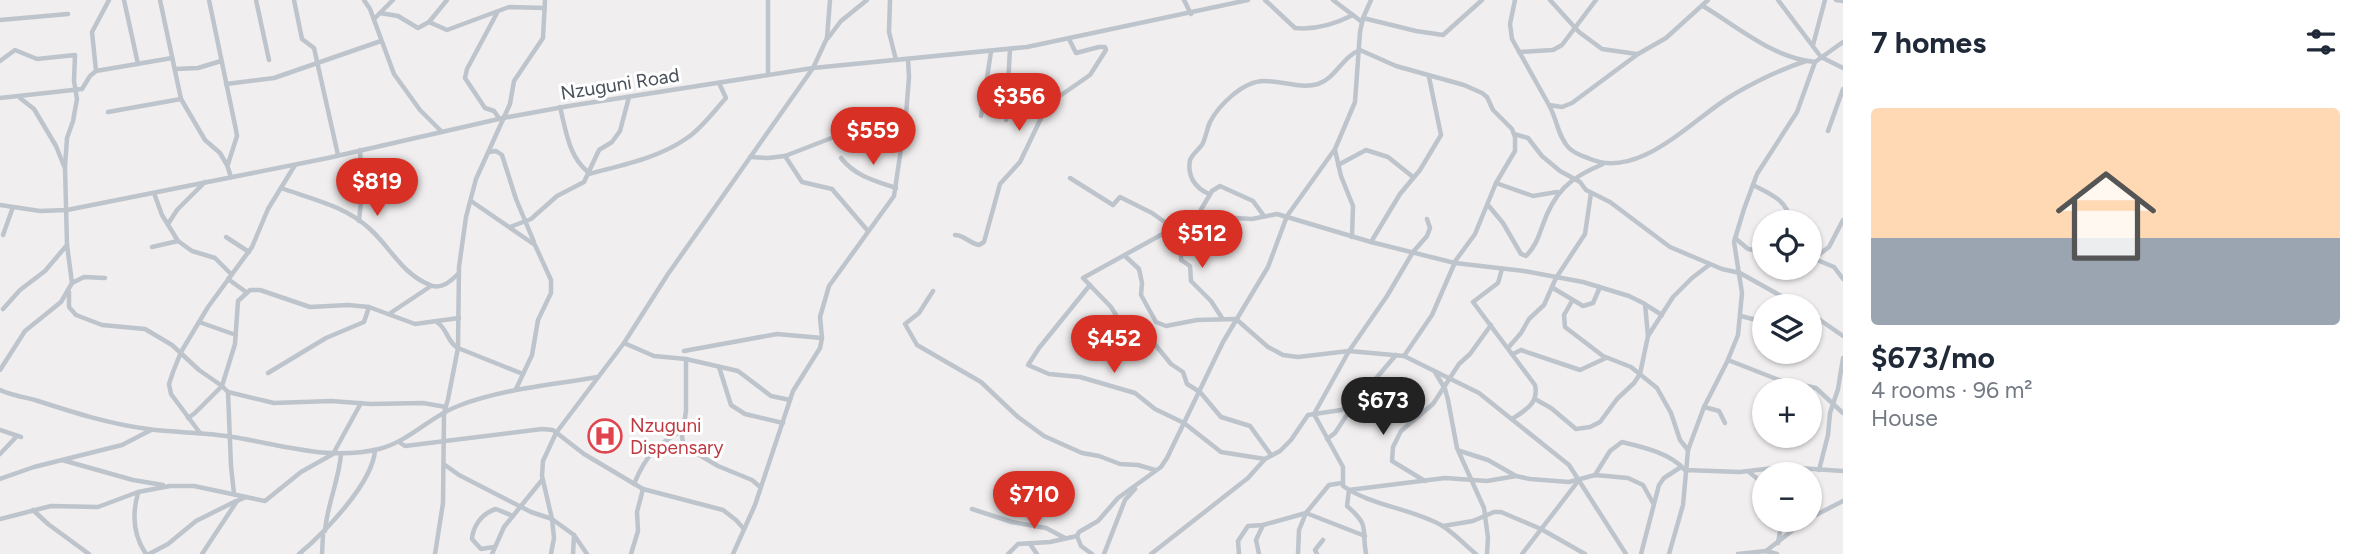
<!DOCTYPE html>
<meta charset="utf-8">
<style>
:root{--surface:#fff;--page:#f6f6f7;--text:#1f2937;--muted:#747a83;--line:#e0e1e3;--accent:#d93025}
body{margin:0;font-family:Figtree,sans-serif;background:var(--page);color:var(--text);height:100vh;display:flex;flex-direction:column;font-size:26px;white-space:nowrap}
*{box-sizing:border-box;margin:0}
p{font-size:23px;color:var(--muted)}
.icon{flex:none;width:38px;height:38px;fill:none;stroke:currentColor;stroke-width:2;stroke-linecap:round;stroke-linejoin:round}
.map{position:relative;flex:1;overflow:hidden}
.drawer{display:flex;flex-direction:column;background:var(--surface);width:525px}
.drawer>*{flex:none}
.fabs{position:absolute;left:1752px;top:210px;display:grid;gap:14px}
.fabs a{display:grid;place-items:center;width:70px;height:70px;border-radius:50%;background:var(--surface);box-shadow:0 2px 5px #0004;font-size:35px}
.price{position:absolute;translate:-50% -60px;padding:0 16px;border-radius:24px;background:var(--accent);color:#fff;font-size:23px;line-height:46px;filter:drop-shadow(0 2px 4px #0008)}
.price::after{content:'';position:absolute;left:50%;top:42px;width:21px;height:16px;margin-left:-10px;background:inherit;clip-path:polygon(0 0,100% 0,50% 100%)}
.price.on{background:#222;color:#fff}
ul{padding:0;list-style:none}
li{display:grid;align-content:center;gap:14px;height:371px;padding:0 28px}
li+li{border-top:2px solid var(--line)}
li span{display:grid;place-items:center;height:217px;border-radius:7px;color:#555}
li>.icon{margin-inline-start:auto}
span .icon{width:126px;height:126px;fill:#fffc;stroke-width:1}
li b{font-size:30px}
h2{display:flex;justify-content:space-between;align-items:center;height:84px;padding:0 28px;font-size:30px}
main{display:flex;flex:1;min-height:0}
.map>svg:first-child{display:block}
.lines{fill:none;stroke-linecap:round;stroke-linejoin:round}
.minor{stroke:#bec4cc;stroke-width:4.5}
.labels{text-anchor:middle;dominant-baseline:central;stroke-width:6;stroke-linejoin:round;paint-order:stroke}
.street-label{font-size:19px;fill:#485059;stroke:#fff}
.health-label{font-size:19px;fill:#be3a42;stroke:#fff;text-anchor:start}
</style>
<main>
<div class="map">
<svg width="1843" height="554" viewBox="0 0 1843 554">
<rect width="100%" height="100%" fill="#f0eeee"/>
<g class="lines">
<!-- minor -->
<g class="minor">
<polyline points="124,0 138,64"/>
<polyline points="160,0 181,99 205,140 220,153 227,165 231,177"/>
<polyline points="209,0 236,130 237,136 228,164"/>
<polyline points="256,0 269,60"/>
<polyline points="294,0 302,39 314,48 338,155"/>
<polyline points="364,0 370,9 394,74 420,110 441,131"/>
<polyline points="768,0 768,75"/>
<polyline points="890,0 889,32 896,60"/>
<polyline points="1184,0 1191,14"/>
<path d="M1265,0L1295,28C1314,30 1335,24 1353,15"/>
<polyline points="1333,0 1362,22"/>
<polyline points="1515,0 1510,24 1512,39 1549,105 1562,107 1572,103 1638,54 1666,38 1708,0"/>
<polyline points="1550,0 1579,32 1602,49 1637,54"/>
<polyline points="1778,0 1821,57 1843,68"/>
<polyline points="1836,0 1843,1"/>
<path d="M1703,6C1738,27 1773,58 1815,62"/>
<polyline points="380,13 398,16 418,28 429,22 447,30 509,7 545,8"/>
<polyline points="497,13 467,69 465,78 485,108 494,111 499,118"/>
<polyline points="1363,18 1416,31 1443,35 1482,0"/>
<polyline points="374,19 393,0"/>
<polyline points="0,20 68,14"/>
<polyline points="429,22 447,0"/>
<polyline points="828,38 841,21 867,0"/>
<polyline points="1813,45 1825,0"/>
<polyline points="1519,52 1553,50 1562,45 1596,0"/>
<polyline points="0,61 15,50 37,59 75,55 74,81 77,99 73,121 67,138 65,167 67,245 72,283 61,302 25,331 0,370"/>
<polyline points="175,69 198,68 221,61"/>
<polyline points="96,71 92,32 109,0"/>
<polyline points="226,84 274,78 381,41"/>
<polyline points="0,98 82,89 90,76 96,71 172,58"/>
<polyline points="20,98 34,109 56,146 64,166"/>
<path d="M1549,105C1557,119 1558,137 1569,148C1574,153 1582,156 1588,158C1637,181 1690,122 1728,98C1750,84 1781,69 1806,61"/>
<path d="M560,107C566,131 569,157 588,172"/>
<polyline points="108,112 181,99"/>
<polyline points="981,116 991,52"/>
<polyline points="1006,120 1010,49"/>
<polyline points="1828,131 1843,89"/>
<polyline points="1514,134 1528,138 1542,156 1560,171 1580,182 1586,190 1610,202 1670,247 1722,269 1740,273 1799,306"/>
<polyline points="1335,150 1341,176 1353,206 1352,237"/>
<polyline points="489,152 496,151 502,155 516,199 534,242"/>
<polyline points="785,156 802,182 832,189 868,231"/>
<polyline points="750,157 768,158 785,156 883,118 906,115"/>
<path d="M841,158C855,176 875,181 896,188"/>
<polyline points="1338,165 1366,150 1388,157 1413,177"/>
<path d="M589,174C622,165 659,158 687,138C702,128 714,111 726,98L719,83"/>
<polyline points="1070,178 1113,205 1120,197 1152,213 1173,228"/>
<polyline points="1496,183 1533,196 1557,192"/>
<path d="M1753,185C1769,193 1791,202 1789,222"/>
<path d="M281,188C312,199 345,206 370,229C391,248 402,274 430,285C441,290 451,281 458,274"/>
<polyline points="154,193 162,215 178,241 192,251 215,258 231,274"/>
<path d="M1209,194C1195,188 1187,176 1190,160C1193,153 1200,149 1203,143C1206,136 1207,129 1210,122C1219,105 1243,81 1264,81C1282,81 1301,89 1318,84C1336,78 1343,56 1360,50L1396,66L1464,85L1482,93L1487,97L1493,110L1512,129L1515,137V151L1496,183L1475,234L1456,260L1432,315L1404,356"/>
<polyline points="471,201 535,245 551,280 551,293 538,320 532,355 516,389"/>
<polyline points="0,205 40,211 67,210 328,158 503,118 569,106 813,68 1027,47 1248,0"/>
<path d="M1488,205L1503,223L1521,254L1526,256C1535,247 1538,238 1542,227C1554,192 1569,178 1603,164"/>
<polyline points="1196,218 1212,191 1220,186 1253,201 1264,216"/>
<path d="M1427,219L1430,228L1427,236L1413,252L1387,296L1349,351L1314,414L1343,467V486C1372,506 1410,508 1441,525C1453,532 1465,545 1476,554"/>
<polyline points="1188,220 1188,236 1181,252 1181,260 1190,266 1191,281 1211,301 1222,318"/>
<polyline points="359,221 362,191 360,150"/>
<polyline points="168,224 177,210 205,182"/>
<polyline points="510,227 531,219 557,196 584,182 599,150 612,142 620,131 629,97"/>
<polyline points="3,235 13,207"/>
<path d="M955,235C964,235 969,243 979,245L984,242L1000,184L1020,162L1044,112L1054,100L1090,75L1106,50L1105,47H1099L1076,53L1069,39"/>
<polyline points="226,237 249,252"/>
<polyline points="1735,238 1748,249 1764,252"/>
<polyline points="1371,242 1400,194 1420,170 1441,135 1429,77"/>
<polyline points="152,247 178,241"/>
<polyline points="1125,256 1139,269 1142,283 1141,295 1156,322 1166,326 1197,320 1236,319 1268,347 1283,355 1298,357 1349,351 1404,356 1479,393 1569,465 1626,554"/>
<polyline points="1810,257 1834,267 1843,279"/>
<polyline points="1813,259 1829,247 1843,220"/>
<path d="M1502,269L1498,283L1473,302L1535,385C1539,403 1526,410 1512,419"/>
<polyline points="228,279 246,292"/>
<polyline points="72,283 84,277 105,278"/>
<polyline points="1090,285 1039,348 1028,365 1049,374 1080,377 1135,393 1155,409 1184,423 1221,452 1265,459"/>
<polyline points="1553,288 1583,306 1593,303 1600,287"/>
<polyline points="933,291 919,313 905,324 917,345 981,382 1018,417 1044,436 1082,453 1099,456 1120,464 1138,465 1155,470"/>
<polyline points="69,292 69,307 76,315 102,325 145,329 172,345 199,370 222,386 195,413 188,418"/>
<polyline points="1572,301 1564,315 1565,327 1603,356 1631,367 1657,388 1671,413 1680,440 1688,450"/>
<polyline points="1646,305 1662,315"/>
<polyline points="3,309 20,290 45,271 67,245"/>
<polyline points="1810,313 1843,336"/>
<polyline points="389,314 431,286"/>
<polyline points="1741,316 1764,322"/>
<polyline points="199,322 236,335"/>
<path d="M438,323C448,330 447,342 458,348L523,374"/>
<polyline points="624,343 654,356 686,359 738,371 771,396 790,400"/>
<polyline points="1508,348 1521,333 1529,319 1544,305 1556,278 1585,234 1591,193"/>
<polyline points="684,351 777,334 822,338"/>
<polyline points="1513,354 1521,350 1580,370 1606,358"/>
<polyline points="686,359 686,411 682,437 684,446 718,466 752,480 759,486"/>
<polyline points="1728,360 1779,380 1816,388 1843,413"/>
<polyline points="719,367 731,405 745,414 783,423"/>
<polyline points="1435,372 1445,389 1448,400 1457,448 1484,508 1488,538 1487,554"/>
<polyline points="268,373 326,338 364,322 369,307"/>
<path d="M0,390C12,395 23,397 35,400C72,412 109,424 148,429C176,433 205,432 233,437C282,445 329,461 379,449C410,441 429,417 458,406C502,389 551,385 598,377"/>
<polyline points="228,392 274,403 331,401 371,404 423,403 446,407"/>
<polyline points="1535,399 1551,408 1576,429 1590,427 1600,422 1617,399 1634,383 1640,374 1648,336 1673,297 1692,278 1709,265"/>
<polyline points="1704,407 1719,411 1725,423"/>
<polyline points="0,430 21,437"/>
<polyline points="200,433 171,394 169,384 173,372 181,352 208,307 252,247 268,209 295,165"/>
<polyline points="1327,439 1335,433 1354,404 1396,355"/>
<polyline points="399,442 405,446 542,429 553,430 584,454 643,489 723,510 736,520 744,529"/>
<polyline points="1460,451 1488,460 1516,476 1530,479 1569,482 1595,475 1628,478 1643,485 1653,503"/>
<polyline points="0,454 17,436"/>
<polyline points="1271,455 1250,426 1221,417 1200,392 1187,384 1183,372 1171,364 1149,337 1119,320 1111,307 1083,278 1188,220 1219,217 1252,219 1277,214 1371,242 1455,263 1524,271 1583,282 1629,296 1645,304 1648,336"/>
<polyline points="62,460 133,480 163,485"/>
<polyline points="445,465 459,475 531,512 552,519 554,538 551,554"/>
<polyline points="1819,470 1828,435 1830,413 1838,389 1843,358"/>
<polyline points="1749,472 1764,484"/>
<path d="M1595,475L1610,451L1622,442C1643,447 1670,453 1685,470L1740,472L1783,467L1843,471"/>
<polyline points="0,479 34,467 122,445 151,430"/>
<polyline points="1425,481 1392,461 1393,447 1401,431 1433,404 1459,364 1470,354 1491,325"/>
<path d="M634,484C646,455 656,445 683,430"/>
<path d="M138,493C132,514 133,535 146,554"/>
<polyline points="234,494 231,466 228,392 222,386 235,344 238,301 250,290 260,290 310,307 348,305 369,307 415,324 459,318"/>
<polyline points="972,509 1012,522 1046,528 1065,538"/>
<polyline points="33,510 48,524 89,554"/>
<polyline points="1810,518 1843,501"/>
<polyline points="0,519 51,506 98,507 138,492 170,486 194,486 246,497"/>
<polyline points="1443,526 1473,521 1494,512 1501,512 1541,529 1585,554"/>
<path d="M325,531C327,505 339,480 341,454"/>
<polyline points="574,535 587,554"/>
<polyline points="1778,543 1782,520"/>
<polyline points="1030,544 1037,554"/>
<path d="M494,547L481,549L472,539C473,526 482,513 496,509L513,516"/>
<polyline points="1766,551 1806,520"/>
<polyline points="149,554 168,544 196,521 236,501"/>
<polyline points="202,554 237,501 246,497 265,501 301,472 333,454 361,403"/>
<path d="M299,554C324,533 373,483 375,450"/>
<polyline points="322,554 323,535"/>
<polyline points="435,554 443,503 444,413 448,399 458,348 459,267 466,217 476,179 510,104 514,81 543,38 545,0"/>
<polyline points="492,554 504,527 542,480"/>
<polyline points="573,554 574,535 552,519 542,476 543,461 556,433 624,343 668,274 813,68 827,38 830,0"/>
<polyline points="631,554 638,531 637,512 643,489"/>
<polyline points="733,554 755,505 793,391 820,348 822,338 820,317 829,286 894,196 906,115 909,77 908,59"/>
<polyline points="1008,554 1018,544 1050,542 1077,536"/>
<polyline points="1092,554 1081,546 1077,536 1079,532 1098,521 1118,498 1161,467 1167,458 1223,342 1268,267 1287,216 1335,149 1355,102 1360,32 1363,18 1371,0"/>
<polyline points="1104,554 1125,500 1135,489"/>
<polyline points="1151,554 1248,478 1265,459 1280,451 1291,440 1308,415 1341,410 1354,404"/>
<polyline points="1239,554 1238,541 1248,526 1263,525 1306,513 1329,485 1342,483"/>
<polyline points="1259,554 1256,540 1263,525"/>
<polyline points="1298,554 1299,530 1306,513 1365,536"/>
<polyline points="1317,554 1315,550 1323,540"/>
<path d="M1366,554C1361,527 1371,527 1347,506L1349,490L1445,478L1487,481L1516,476"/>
<polyline points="1522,554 1579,480"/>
<polyline points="1641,554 1659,485 1664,478 1681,467"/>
<polyline points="1669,554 1683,505 1688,450 1704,407 1727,362 1738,335 1742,293 1734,242 1744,209 1757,174 1797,112 1815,62 1843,42"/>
<polyline points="1738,554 1766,551 1777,554"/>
</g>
</g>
<!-- icons -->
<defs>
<symbol id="hospital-ring" viewBox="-11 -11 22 22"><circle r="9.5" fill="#fff" stroke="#e0444e" stroke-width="1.5"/><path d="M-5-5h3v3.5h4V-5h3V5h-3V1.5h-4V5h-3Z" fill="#e0444e"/></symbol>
</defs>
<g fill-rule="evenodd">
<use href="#hospital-ring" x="586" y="417" width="38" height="38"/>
</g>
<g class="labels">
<!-- street labels -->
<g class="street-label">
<text transform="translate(620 84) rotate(-9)">Nzuguni Road</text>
</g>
<!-- health labels -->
<g class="health-label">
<text x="630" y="425">Nzuguni<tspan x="630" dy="22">Dispensary</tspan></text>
</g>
</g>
</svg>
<div class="fabs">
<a><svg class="icon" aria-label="locate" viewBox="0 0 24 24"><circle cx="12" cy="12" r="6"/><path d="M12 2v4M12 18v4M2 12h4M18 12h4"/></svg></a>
<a><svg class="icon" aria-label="layers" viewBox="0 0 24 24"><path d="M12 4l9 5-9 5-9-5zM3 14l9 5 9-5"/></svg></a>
<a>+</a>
<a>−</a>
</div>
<b class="price" style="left:1019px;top:133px">$356</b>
<b class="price" style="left:873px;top:167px">$559</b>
<b class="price" style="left:377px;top:218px">$819</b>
<b class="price" style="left:1202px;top:270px">$512</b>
<b class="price" style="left:1114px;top:375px">$452</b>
<b class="price on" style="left:1383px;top:437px">$673</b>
<b class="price" style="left:1034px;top:531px">$710</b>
</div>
<section class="drawer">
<h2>7 homes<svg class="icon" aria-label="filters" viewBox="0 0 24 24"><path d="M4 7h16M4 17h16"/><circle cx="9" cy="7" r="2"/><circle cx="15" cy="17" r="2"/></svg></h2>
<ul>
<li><span style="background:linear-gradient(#ffd9b3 60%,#9aa5b1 0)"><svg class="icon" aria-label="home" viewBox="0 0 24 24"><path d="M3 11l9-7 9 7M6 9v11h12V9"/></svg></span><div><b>$673/mo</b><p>4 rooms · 96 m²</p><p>House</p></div></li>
</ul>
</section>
</main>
